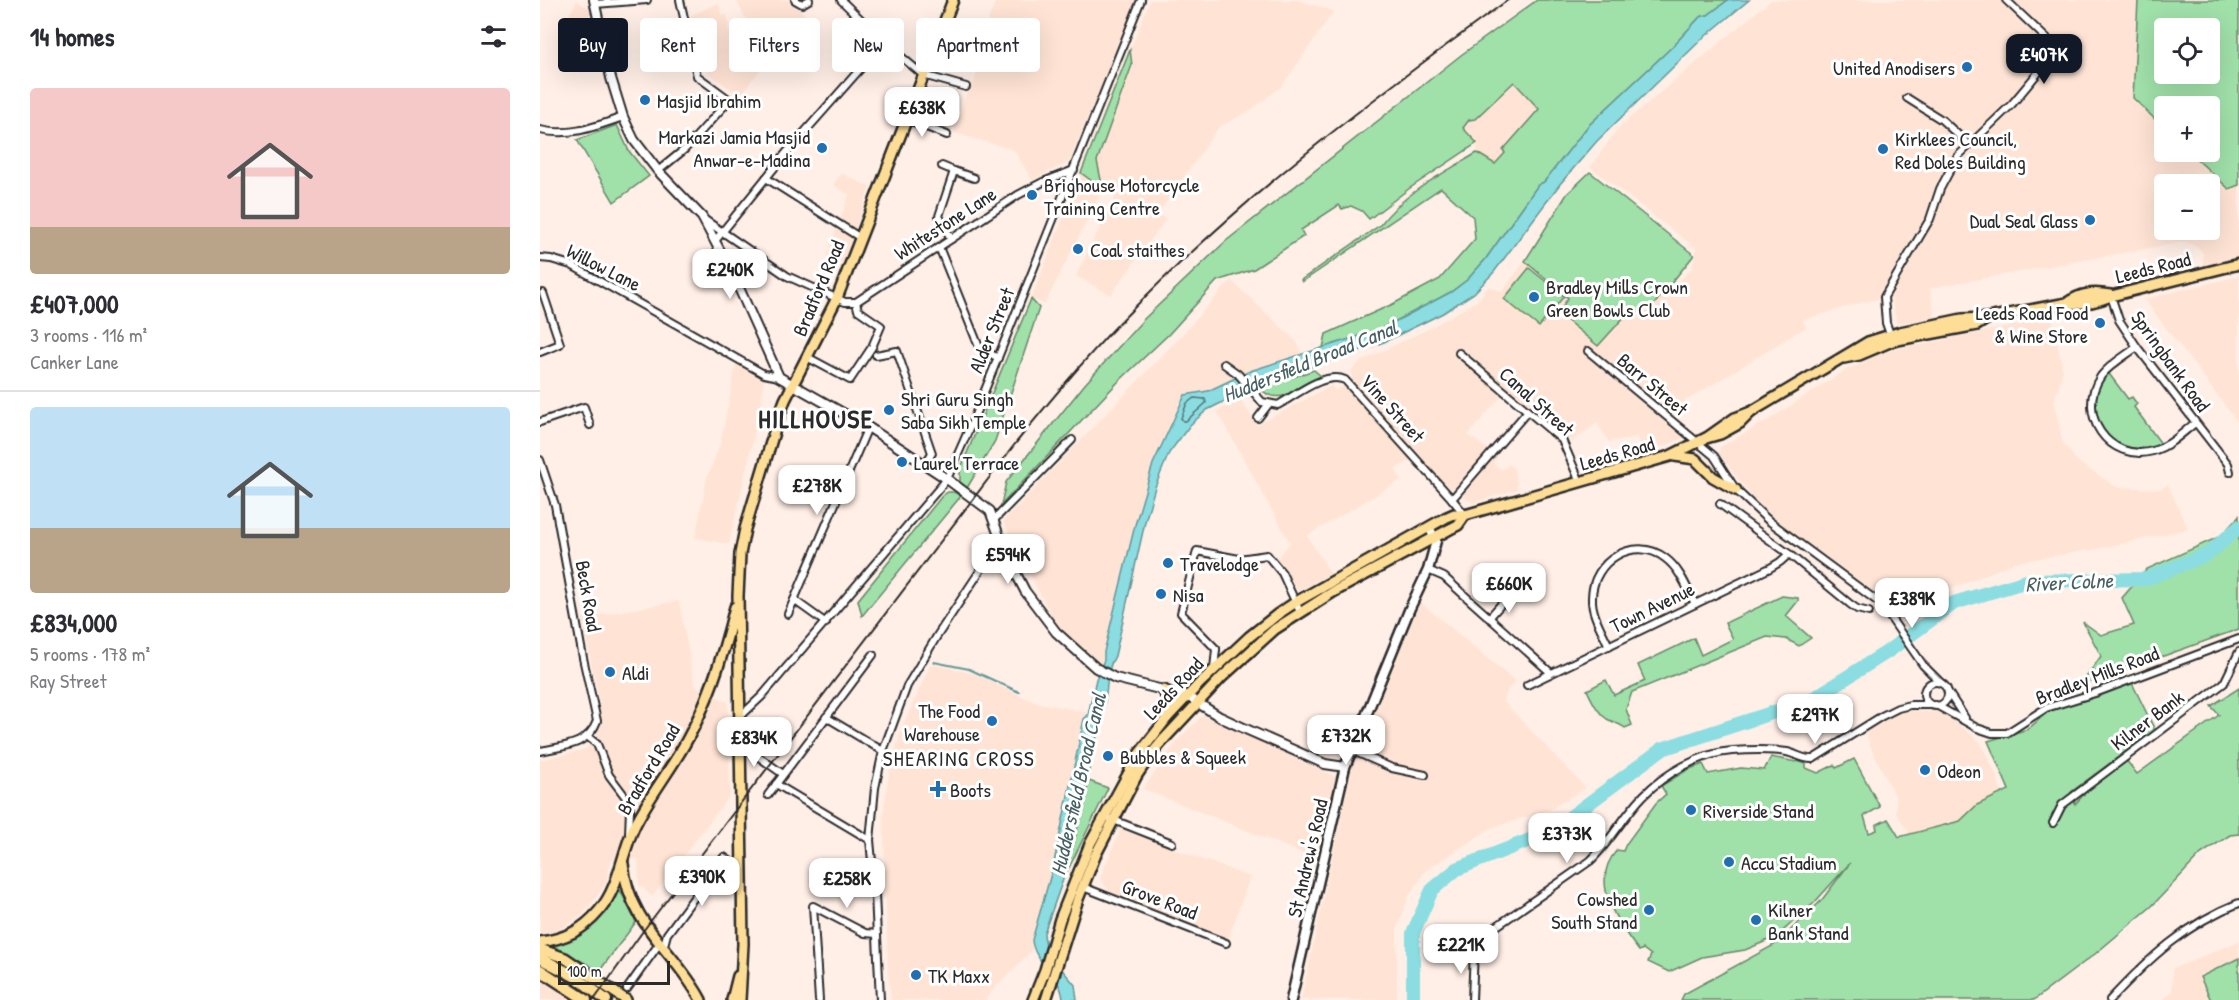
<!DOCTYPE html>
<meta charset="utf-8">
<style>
:root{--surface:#fff;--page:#f7f7f7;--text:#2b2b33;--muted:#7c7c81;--line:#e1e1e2;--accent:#111827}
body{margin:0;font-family:"Patrick Hand",sans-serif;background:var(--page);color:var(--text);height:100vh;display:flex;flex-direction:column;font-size:22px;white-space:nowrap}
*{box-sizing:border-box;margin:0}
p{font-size:20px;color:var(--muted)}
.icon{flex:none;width:33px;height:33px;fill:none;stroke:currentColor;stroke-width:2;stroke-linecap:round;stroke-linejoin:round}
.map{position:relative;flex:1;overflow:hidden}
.drawer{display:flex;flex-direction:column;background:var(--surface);width:540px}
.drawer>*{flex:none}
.top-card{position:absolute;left:18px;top:18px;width:570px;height:54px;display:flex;gap:12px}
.controls{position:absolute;left:1614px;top:18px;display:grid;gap:12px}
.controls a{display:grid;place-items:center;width:66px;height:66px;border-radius:6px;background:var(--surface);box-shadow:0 6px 24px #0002;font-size:30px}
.scale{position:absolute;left:18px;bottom:15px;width:112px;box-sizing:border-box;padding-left:6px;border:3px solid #2b2b2b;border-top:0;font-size:16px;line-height:21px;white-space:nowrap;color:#2b2b2b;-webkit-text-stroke:4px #fff;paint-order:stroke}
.price{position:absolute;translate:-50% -51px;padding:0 14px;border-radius:12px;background:#fff;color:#222;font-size:20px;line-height:39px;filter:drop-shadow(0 2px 3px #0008)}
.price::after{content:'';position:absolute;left:50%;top:36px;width:18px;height:14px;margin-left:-9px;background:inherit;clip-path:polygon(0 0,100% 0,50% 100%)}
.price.current{background:var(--accent);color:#fff}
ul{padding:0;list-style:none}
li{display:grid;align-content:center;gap:12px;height:318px;padding:0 30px}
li+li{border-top:2px solid var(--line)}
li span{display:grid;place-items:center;height:186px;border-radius:6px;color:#555}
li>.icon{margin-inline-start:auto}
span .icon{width:108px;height:108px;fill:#fffc;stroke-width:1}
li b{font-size:26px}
h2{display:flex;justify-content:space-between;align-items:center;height:72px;padding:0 30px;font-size:26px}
.tag{padding:0 21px;border-radius:6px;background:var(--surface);box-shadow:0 6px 24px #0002;font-size:21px;line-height:54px}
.tag.current{background:var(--accent);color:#fff}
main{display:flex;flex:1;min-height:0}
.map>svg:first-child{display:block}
.built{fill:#ffe4d5;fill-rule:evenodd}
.green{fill:#a0e0a9;stroke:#66866a;stroke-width:1.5;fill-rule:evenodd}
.water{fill:#8bdde1;stroke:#659698;stroke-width:1.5}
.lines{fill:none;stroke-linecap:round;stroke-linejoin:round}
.shore{stroke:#517274;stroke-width:1.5}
.stream{stroke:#659698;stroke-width:2}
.river{stroke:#8bdde1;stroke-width:14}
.minor-casing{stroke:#2b2b2b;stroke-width:10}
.tertiary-casing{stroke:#2b2b2b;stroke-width:12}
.secondary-casing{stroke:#2b2b2b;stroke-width:13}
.primary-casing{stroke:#2b2b2b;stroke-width:14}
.trunk-casing{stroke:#2b2b2b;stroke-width:15}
.minor{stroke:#fff;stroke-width:6}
.tertiary{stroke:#fff;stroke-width:8}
.secondary{stroke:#fff;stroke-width:8}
.primary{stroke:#fedd96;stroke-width:9}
.trunk{stroke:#fedd96;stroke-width:10}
.rail{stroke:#2b2b2b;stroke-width:2}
.poi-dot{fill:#1f6fb2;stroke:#fff;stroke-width:2}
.labels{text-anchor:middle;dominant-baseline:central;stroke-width:6;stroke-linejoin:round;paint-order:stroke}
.poi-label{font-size:20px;fill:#2b2b2b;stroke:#fff;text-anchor:start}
.street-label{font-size:20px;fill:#2b2b2b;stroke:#fff}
.water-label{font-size:21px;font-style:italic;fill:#486062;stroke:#fff}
.neighbourhood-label{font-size:21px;letter-spacing:1.5px;fill:#2b2b2b;stroke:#fff}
.district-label{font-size:26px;font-weight:bold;letter-spacing:1.5px;fill:#2b2b2b;stroke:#fff}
</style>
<main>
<section class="drawer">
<h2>14 homes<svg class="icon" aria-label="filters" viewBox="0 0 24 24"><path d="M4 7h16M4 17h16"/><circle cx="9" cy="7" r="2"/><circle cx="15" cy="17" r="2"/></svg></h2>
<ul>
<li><span style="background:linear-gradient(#f6c9c9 75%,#b9a48a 0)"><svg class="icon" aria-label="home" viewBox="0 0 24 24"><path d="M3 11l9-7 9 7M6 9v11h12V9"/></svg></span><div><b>£407,000</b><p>3 rooms · 116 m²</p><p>Canker Lane</p></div></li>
<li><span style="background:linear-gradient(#bfe0f5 65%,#b9a48a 0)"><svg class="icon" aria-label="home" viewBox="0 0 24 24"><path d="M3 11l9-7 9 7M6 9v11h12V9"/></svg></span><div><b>£834,000</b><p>5 rooms · 178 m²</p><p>Ray Street</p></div></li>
</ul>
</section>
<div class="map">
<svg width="1699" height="1000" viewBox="0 0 1699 1000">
<rect width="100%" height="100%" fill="#ffefe6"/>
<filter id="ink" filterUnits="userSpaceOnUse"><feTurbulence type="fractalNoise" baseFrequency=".0167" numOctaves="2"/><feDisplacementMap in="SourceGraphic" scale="12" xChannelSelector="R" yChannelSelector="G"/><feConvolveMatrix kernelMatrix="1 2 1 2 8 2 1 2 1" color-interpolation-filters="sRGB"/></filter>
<g filter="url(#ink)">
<!-- built -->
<g class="built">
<polygon points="196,0 251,0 265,15 239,45 200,96 167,72 158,55 150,16 178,3 183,16 186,14 190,26 187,28 192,33 209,25"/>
<polygon points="456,0 597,0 529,162 492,180 474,150 414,133 426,94 431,91 439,67 431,64"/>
<polygon points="610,0 757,0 794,11 742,86 710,111 679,127 618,214 626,219 571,295 536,276 576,195 563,189 505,304 491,299 541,173 563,188 557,161 592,65 590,50"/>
<path d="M1231,0H1598L1593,98L1624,128V152H1649L1689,189L1699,185V257L1663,266V253L1658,247L1644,242L1390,288L1395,317L1357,324L1351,297L1323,302L1263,320L1266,327L1141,404L1130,415L1154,434L1101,455L1097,437L1069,442L1057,423L1032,442L967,390L928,435L958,457L953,463L962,470L969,464L974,469L978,489L933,503L904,483L880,456L855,469L861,480L767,536L791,574L758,591L737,558L750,543L677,411L701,400L717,425L792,385L795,390L806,386L812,379V370L820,362L890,328L937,301L949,286L962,292L985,261L1028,298L1018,313L1058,346L1087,314L1112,307L1152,268L1157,249L1050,167L1079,127ZM1624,184H1670V230H1624Z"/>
<polygon points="37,1 49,8 52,34 26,39 23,25"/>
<polygon points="974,82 1000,109 963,150 965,153 954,165 937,153 937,143 922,128 929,120 936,119"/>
<polygon points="301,173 330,187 303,264 287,255 309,195 293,185"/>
<polygon points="1699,276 1699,424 1604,299"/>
<polygon points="691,280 757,342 763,355 710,371 668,391 653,392 641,401 618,450 604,492 564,652 562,670 519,631 463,521 641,336"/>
<polygon points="1512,317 1523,371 1514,403 1523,443 1538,462 1577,487 1620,489 1628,485 1648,529 1558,549 1476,562 1410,589 1361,616 1349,599 1338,595 1238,522 1218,505 1179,454 1180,447 1230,419 1306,370 1340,354 1372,345 1381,345"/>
<polygon points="196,364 224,377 221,406 189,544 155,538 167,478 181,441"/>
<polygon points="139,601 155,686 188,702 190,795 112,897 99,884 98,859 71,860 66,884 42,916 17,931 0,935 0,760 46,749 58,734 60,706 42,618"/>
<polygon points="880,602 976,682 969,688 963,701 1046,788 1009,810 951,828 886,870 869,896 857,929 857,1000 761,1000 812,767"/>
<polygon points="391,664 435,674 494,702 546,712 513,867 492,940 492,950 451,992 446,1000 351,1000 348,967 343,814 349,774 362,727"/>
<polygon points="1364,710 1397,712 1411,718 1440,742 1457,776 1463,798 1423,827 1373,840 1356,813 1356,798 1330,746 1326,731 1344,717"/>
<polygon points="663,715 797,777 779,860 603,789 638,740"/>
<polygon points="581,829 710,877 688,940 572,895 560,878"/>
<polygon points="1699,941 1699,1000 1622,1000 1632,991 1632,969"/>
<polygon points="0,979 7,982 37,1000 0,1000"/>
</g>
<!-- green -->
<g class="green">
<path d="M997,0H1188L1168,15L1160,17L1132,47L1048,126L1004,182L998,185L945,260L927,280L911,292L841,329L783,348L786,334L853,304L900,279L935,239L933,217L901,188L762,282L761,280L840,225C865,192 902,174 937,153L955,164L965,153L963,150L999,109L974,82L935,119L929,120L923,128L937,143L870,188L829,219L822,211L811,206L802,209L799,205L761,230L764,236L714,269L677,281L629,334L577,383L461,505L466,482L545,384L604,319L686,241L921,55Z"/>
<path d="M1598,0H1699V185L1689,189L1649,152H1670V106H1624V128L1593,98ZM1624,28H1670V74H1624Z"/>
<polygon points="590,50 592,65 557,161 563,189 541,173"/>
<polygon points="77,125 89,151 109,176 74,202 37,140"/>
<polygon points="1050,172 1154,255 1112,307 1087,314 1058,346 1018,313 1028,298 985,261 1027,194"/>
<polygon points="989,268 1024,296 999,327 964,299"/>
<polygon points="491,299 499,308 455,441 427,488 420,482 420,470"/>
<path d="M774,370L781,376C762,386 737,409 720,388Z"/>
<path d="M1567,371L1588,399L1592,397L1597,404L1594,407L1622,445C1596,458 1571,448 1559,423C1557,419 1554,414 1553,410C1552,395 1560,383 1567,371Z"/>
<polygon points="408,492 414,492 421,496 322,616 318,600 402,496"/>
<polygon points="1699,516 1699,629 1540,686 1561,656 1543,622 1561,635 1594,625 1582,598 1607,569 1681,536"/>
<path d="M1242,596L1258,598V601L1246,616L1271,638L1259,646L1246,639L1227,637L1092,692L1086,709L1092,725L1085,728C1080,724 1073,722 1067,719C1057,712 1052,700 1047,690L1066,680L1074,695L1105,681L1098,665L1154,638L1161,655L1193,639L1185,623Z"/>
<path d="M1592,683L1615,730L1531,792L1535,804L1548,790L1586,760L1597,774L1679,715L1671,706L1699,688V834L1690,835L1661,854L1612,906L1555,954L1494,1000H1141L1144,994L1236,944L1281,901L1310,863L1274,903L1236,937L1205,950L1162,957L1129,972L1108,962L1111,955L1103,949L1099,951C1078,924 1048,882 1077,850L1083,851L1086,844L1116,803L1126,794L1121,786L1147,770L1163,764L1168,774L1201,768L1224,770L1231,757L1256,762L1257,761L1266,764V768L1278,773L1294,765L1296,768L1314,759L1340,807L1324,816L1329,833L1337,830L1336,825L1348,819L1359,837L1420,821L1437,805L1469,790L1448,741L1488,729L1509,711Z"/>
<polygon points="549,781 568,788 526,874"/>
<path d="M78,886L96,922L58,973L51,966L13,946C45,937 67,917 78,886Z"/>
<polygon points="1699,958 1699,1000 1671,1000 1660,977"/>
</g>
<!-- water -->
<path class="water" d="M1188,0H1209L1162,39L1057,141L1020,184L954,272L934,293L903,313L844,342L725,383L699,394L667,410L650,425L629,453L615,487L605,522L575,656C566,670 568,685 565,701L525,874L504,933C504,953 524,971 535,985L537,1000H523C522,975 494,964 492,940L513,867L544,719L548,715L556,679L564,660V652L595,525L613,464L645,395L668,391L710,371L841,329L911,292L927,280L945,260L998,185L1004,182L1048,126L1132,47L1160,17L1168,15Z"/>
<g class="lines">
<!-- shore -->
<polygon class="shore" points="654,398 665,399 666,403 646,421 643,421 641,418 647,403"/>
<!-- stream -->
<polyline class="stream" points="394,662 429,669 479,692"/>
<!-- river -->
<polyline class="river" points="873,1000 873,933 892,890 917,869 1010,832 1122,749 1271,700 1347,652 1414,603 1487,581 1606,579 1668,554 1699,527"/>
<defs>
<g id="minor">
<polyline points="255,0 262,4 269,0"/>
<polyline points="301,0 344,42 383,75 426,87"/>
<polyline points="55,4 107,0"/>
<polyline points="1367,98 1402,120 1429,145"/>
<polyline points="366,119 407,135"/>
<path d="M0,130C30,137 54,127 83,117"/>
<polyline points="402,166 414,171 399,216 411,239"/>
<polyline points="118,171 145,149 184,106 187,98 157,76 140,0"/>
<polyline points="414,171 434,178"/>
<polyline points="226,178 319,237"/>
<polyline points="165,220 247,276 305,302 316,302 478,195 503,182 534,170"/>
<polyline points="175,241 247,152 344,42"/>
<polyline points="399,247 439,347 458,358"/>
<polyline points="0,258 11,259 31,265 224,374 239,377"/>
<polyline points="1571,296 1579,320 1597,347 1688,464 1690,472"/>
<polyline points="1351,337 1346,323 1344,297 1390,219 1400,189 1417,157 1472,104 1507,62 1510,42 1466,0"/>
<path d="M1597,347C1585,356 1570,364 1561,376C1535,414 1569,463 1613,451C1630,446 1642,433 1655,423"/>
<polyline points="1048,351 1174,456 1196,490 1229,521 1341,604 1383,665 1401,683"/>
<polyline points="0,352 20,344 3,293"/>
<polyline points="919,353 1022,440 1040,482"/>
<polyline points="336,355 357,351 392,453 385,464"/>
<polyline points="267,357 310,380 332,347 341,326 318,310 316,302"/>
<path d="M684,364L698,374L722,402L738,405C756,395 785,371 805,380L912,499L925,515"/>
<polyline points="718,418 728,405"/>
<polyline points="0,422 44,407 50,425"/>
<path d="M0,460L15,505L43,658L57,721C48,746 23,746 0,751"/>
<polyline points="912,499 987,412"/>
<polyline points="1180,504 1249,554 1310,604 1317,609 1329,612"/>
<polyline points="454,520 532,440"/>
<polyline points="888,570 904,577 1011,673"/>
<polyline points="254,600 286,623"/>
<polyline points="248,614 328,427"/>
<polyline points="949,618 970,594"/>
<path d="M1069,646C1062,631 1051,613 1052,598C1052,561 1094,535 1125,558C1140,569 1147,588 1155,604"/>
<polyline points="676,649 641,613 657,551 699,559 727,555 742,573 760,612"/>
<polyline points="674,669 676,649"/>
<circle cx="1396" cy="694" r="12"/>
<polyline points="987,685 1230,568 1240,562 1249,554"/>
<polyline points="1408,692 1425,718"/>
<polyline points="1396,705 1437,728 1452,733 1467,733 1506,708 1555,693 1699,639"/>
<polyline points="199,713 204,713 222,696 407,479 433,420 601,0"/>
<polyline points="286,717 343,751"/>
<polyline points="48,737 57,744 69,775 87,799 90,809 89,834"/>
<polyline points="199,743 243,774"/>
<polyline points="811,750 852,768 885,775"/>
<polyline points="236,784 330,840"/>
<polyline points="228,795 333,655"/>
<polyline points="571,819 632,843"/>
<polyline points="1513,823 1522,805 1684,683 1699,652"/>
<polyline points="543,887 686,943"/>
<polyline points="123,949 127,934 184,857 202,870"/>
<polyline points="87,989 119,944"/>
<polyline points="279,1000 273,906 325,933 337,934"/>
<polyline points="340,1000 335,894 330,840 335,788 343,751 367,686 397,636 444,565 455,556 465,552"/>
<path d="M932,1000L934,950L954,928L1050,861C1070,842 1083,817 1103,796C1124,774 1161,753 1192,751C1209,750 1230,749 1247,752C1256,754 1264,760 1273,759L1342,716L1358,708L1370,705H1393"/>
<path d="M1570,1000C1608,959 1647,923 1699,903"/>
</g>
<polyline id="tertiary" points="54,0 71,78 83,117 94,140 118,171 162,217 195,279 239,377 328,427 407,479 450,511 465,552 485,591 516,632 556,668 575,678 647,696 680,717 708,730 785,764 805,767"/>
<polyline id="secondary" points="751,1000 805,767 870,608 888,570 896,541 889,527"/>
<g id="primary">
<path d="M1527,303C1541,293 1553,292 1570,295"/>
<polyline points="1304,358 1319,355 1352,341 1437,325 1448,318"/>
<path d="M1168,437L1195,418L1211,412L1328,342L1360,332L1422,319L1448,318L1527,303C1543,305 1556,302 1571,296L1699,264"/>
<polyline points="1135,456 1155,459 1173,477 1196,490"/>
<polyline points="624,690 628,702 627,718"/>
<path d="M83,864C89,925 135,951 161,1000"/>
<path d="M0,942C25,939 43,930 59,911C79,888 82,853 94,827C109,796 131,770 147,740C170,699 184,652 195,607"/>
<polyline points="0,949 25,958 86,1000"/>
<polyline points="192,1000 198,976"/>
<polyline points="200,1000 203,944 198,596 200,554 205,529 238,419 245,400 297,298 413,0"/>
<polyline points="493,1000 505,970 520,919 550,844 599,754 627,718 660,683 709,637 738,614 756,602 905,518 914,514 925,515 1130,456 1166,438 1180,434 1200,423 1211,412"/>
<polyline points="506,1000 538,899 556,854 597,775 609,757 625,738 682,677 735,629 793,592 910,529 918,525 925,515"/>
</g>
<g id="trunk">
<polyline points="0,958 36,977 66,1000"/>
<polyline points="0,970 46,1000"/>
</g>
</defs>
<!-- minor casing -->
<use href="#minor" class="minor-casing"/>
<!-- tertiary casing -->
<use href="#tertiary" class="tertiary-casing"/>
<!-- secondary casing -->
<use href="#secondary" class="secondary-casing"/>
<!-- primary casing -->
<use href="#primary" class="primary-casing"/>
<!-- trunk casing -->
<use href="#trunk" class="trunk-casing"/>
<!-- minor -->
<use href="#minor" class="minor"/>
<!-- tertiary -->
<use href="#tertiary" class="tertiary"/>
<!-- secondary -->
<use href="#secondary" class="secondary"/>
<!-- primary -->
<use href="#primary" class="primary"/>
<!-- trunk -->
<use href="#trunk" class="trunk"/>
<!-- rail -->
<path class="rail" d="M54,1000L103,931L475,444C512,398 550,352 592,310C705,195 837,95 968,0"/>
</g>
</g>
<!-- markers -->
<g class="poi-dot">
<circle cx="1427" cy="67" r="6"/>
<circle cx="105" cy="100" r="6"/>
<circle cx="282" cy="148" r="6"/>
<circle cx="1343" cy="149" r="6"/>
<circle cx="492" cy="195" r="6"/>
<circle cx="1550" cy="220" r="6"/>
<circle cx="538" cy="249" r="6"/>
<circle cx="994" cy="297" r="6"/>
<circle cx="1560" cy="323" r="6"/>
<circle cx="349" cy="410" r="6"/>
<circle cx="362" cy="462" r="6"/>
<circle cx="628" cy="563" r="6"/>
<circle cx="621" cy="594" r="6"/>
<circle cx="70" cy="672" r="6"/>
<circle cx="452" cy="721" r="6"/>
<circle cx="568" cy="756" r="6"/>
<circle cx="1385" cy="770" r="6"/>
<path d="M395 780h6v6h6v6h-6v6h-6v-6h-6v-6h6z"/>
<circle cx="1151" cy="810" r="6"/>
<circle cx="1189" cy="862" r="6"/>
<circle cx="1109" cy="910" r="6"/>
<circle cx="1216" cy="920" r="6"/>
<circle cx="376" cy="975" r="6"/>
</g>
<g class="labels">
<!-- poi labels -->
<g class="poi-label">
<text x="1415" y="67" text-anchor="end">United Anodisers</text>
<text x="117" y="100">Masjid Ibrahim</text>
<text x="270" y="136" text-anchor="end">Markazi Jamia Masjid<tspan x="270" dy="23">Anwar-e-Madina</tspan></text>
<text x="1355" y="138">Kirklees Council,<tspan x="1355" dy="23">Red Doles Building</tspan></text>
<text x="504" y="184">Brighouse Motorcycle<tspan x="504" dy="23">Training Centre</tspan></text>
<text x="1538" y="220" text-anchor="end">Dual Seal Glass</text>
<text x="550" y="249">Coal staithes</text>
<text x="1006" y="286">Bradley Mills Crown<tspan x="1006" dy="23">Green Bowls Club</tspan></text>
<text x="1548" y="312" text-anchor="end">Leeds Road Food<tspan x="1548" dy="23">&amp; Wine Store</tspan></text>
<text x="361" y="398">Shri Guru Singh<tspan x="361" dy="23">Saba Sikh Temple</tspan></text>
<text x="374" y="462">Laurel Terrace</text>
<text x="640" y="563">Travelodge</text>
<text x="633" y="594">Nisa</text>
<text x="82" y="672">Aldi</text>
<text x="440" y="710" text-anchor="end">The Food<tspan x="440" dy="23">Warehouse</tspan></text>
<text x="580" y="756">Bubbles &amp; Squeek</text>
<text x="1397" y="770">Odeon</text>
<text x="410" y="789">Boots</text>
<text x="1163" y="810">Riverside Stand</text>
<text x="1201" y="862">Accu Stadium</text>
<text x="1097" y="898" text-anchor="end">Cowshed<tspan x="1097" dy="23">South Stand</tspan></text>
<text x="1228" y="909">Kilner<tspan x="1228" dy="23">Bank Stand</tspan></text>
<text x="388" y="975">TK Maxx</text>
</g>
<!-- street labels -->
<g class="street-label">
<text transform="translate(405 223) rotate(-33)">Whitestone Lane</text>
<text transform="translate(64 267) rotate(27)">Willow Lane</text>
<text transform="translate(1613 267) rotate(-14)">Leeds Road</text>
<text transform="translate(278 288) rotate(-67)">Bradford Road</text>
<text transform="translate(451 330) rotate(-68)">Alder Street</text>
<text transform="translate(1631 361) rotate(54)">Springbank Road</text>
<text transform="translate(1113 384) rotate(40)">Barr Street</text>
<text transform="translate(997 401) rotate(42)">Canal Street</text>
<text transform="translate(853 408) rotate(48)">Vine Street</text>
<text transform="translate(1077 453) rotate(-16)">Leeds Road</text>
<text transform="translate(49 596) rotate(80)">Beck Road</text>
<text transform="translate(1112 607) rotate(-26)">Town Avenue</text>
<text transform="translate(1557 675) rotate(-21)">Bradley Mills Road</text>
<text transform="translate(633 688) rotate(-47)">Leeds Road</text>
<text transform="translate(1607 720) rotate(-37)">Kilner Bank</text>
<text transform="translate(108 769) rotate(-59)">Bradford Road</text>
<text transform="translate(767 858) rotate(-77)">St Andrew's Road</text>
<text transform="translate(620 899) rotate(21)">Grove Road</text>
</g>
<!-- water labels -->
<g class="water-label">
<text transform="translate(770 361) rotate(-22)">Huddersfield Broad Canal</text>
<text transform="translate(1529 582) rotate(-3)">River Colne</text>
<text transform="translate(538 784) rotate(-77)">Huddersfield Broad Canal</text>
</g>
<!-- neighbourhood labels -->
<g class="neighbourhood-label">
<text x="419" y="758">SHEARING CROSS</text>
</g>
<!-- district labels -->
<g class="district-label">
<text x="276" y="418">HILLHOUSE</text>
</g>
</g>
</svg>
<div class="controls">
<a><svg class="icon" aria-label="locate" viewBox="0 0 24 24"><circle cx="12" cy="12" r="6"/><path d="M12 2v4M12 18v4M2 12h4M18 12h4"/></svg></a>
<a>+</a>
<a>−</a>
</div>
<div class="scale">100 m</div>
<b class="price current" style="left:1504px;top:85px">£407K</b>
<b class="price" style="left:382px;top:138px">£638K</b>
<b class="price" style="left:190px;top:300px">£240K</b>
<b class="price" style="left:277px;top:516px">£278K</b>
<b class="price" style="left:468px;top:585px">£594K</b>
<b class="price" style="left:969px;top:614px">£660K</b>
<b class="price" style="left:1372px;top:629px">£389K</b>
<b class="price" style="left:1275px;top:745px">£297K</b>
<b class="price" style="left:806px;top:766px">£732K</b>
<b class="price" style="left:214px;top:768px">£834K</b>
<b class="price" style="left:1027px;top:864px">£373K</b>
<b class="price" style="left:162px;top:907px">£390K</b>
<b class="price" style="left:307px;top:909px">£258K</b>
<b class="price" style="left:921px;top:975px">£221K</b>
<div class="top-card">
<a class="tag current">Buy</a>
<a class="tag">Rent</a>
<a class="tag">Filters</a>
<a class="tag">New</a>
<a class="tag">Apartment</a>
</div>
</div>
</main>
